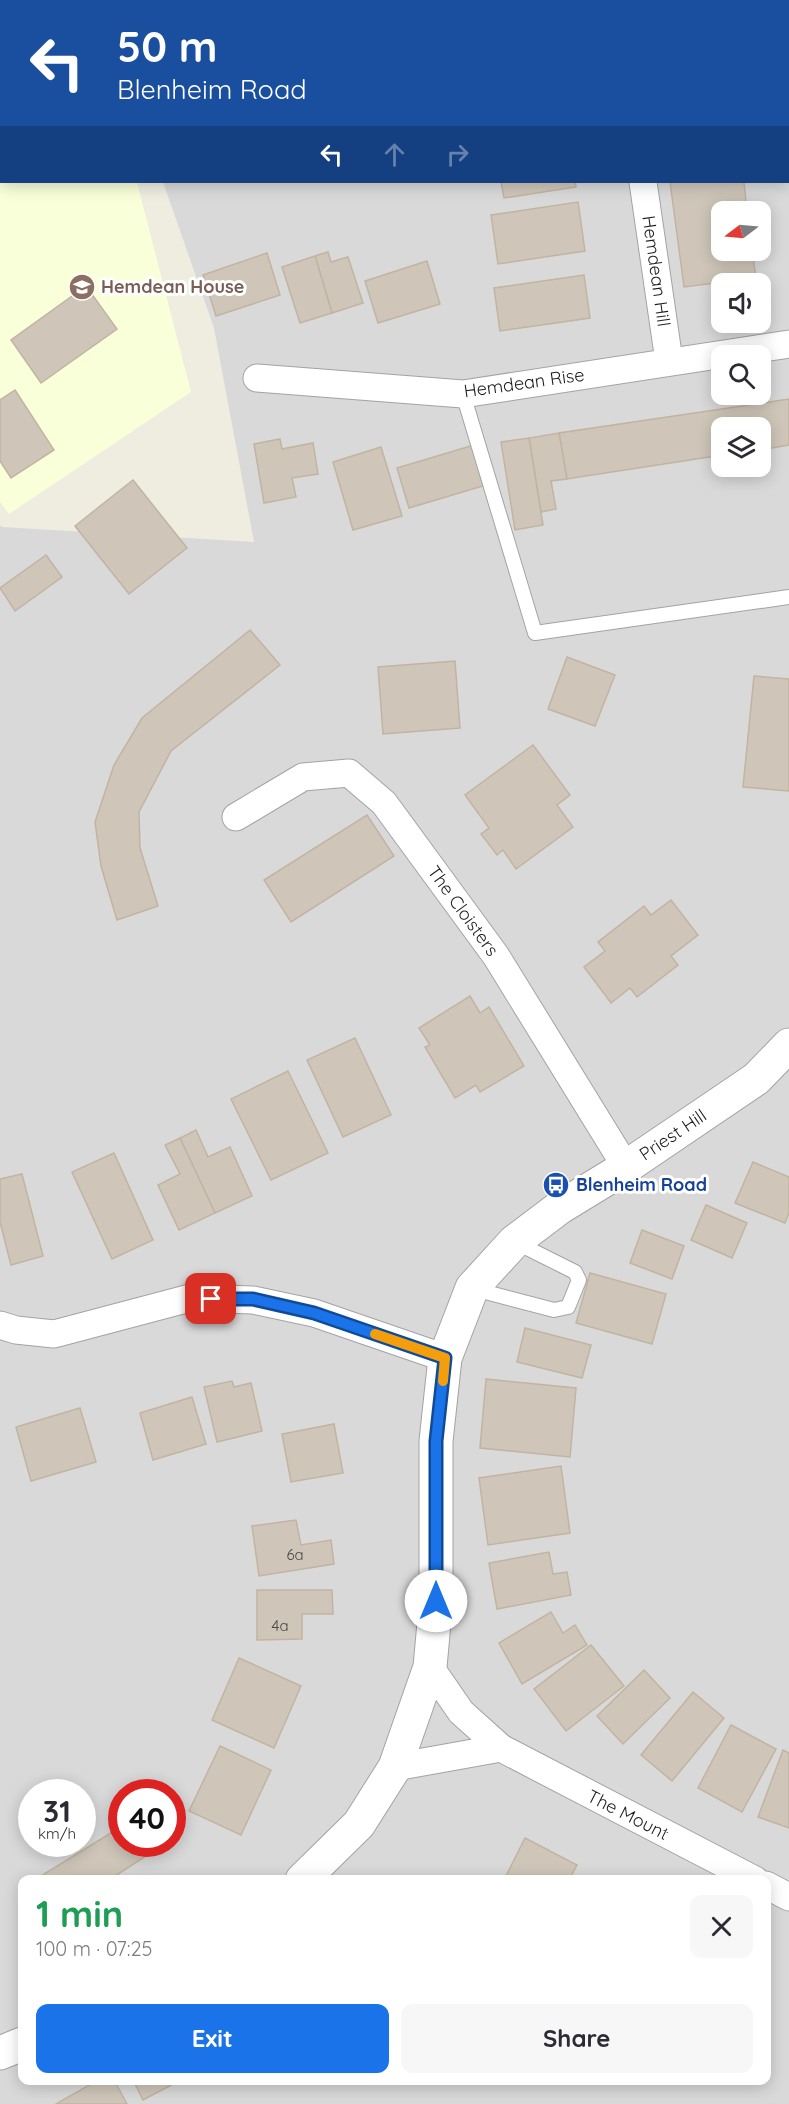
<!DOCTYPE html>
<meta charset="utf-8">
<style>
:root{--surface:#fff;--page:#f7f7f7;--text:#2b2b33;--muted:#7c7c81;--accent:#1a73e8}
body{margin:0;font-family:Quicksand,sans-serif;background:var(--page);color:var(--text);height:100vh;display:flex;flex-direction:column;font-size:22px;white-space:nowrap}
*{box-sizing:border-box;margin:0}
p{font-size:20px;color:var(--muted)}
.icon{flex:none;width:33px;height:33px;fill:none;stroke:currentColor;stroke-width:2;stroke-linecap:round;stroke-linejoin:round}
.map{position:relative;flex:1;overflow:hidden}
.details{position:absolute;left:18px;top:1875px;width:753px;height:210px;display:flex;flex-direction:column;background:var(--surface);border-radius:12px;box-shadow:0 3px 15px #0003}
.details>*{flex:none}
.guide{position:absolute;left:0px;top:0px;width:789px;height:183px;box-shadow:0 3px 15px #0003;background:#1a4fa0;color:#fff;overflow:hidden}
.needle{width:39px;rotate:254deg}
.fabs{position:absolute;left:711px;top:201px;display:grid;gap:12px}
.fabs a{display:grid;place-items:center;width:60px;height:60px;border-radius:12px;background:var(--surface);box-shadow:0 3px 15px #0003;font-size:30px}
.speed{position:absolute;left:18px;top:1779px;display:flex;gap:12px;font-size:30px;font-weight:700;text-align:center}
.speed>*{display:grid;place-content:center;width:78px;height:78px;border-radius:50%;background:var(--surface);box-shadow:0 3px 15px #0003;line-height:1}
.speed small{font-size:15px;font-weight:400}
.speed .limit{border:9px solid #d22;background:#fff;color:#111}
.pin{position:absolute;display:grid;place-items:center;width:51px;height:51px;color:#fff;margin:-26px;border-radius:12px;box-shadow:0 3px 9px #0006}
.me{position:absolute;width:66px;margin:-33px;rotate:0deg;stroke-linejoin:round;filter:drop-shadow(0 0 4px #0008)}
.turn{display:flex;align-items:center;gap:21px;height:126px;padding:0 18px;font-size:27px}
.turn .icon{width:78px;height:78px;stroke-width:2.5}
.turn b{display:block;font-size:42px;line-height:51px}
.lanes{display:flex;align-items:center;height:57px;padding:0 18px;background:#0003;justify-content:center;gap:30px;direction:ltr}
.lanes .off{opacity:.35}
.round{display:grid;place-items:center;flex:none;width:63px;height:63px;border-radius:12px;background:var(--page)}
.headline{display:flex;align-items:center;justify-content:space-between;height:102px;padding:0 18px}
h1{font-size:36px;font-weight:800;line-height:45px;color:#1e9e55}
.primary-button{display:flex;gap:12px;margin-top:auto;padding:12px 18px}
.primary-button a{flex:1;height:69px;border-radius:12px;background:var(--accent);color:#fff;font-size:24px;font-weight:800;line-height:69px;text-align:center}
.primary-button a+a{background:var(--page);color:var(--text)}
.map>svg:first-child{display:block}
.residential{fill:#dad9d9;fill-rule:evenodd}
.education{fill:#f9ffd9}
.building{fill:#cfc6b9;stroke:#c1b4a1;stroke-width:1.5}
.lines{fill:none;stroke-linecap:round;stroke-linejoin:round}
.service-casing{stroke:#a3a3a3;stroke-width:16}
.minor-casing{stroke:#a3a3a3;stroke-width:29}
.tertiary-casing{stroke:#a3a3a3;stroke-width:35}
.service{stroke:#fff;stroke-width:14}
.minor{stroke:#fff;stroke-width:27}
.tertiary{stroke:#fff;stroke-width:33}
.route-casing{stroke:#114b97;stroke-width:15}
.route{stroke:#1a73e8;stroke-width:10}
.slow{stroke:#f59e0b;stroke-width:10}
.labels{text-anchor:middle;stroke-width:6;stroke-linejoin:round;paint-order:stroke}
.number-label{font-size:15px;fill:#494643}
.street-label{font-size:18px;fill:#1c1c1c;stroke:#fff}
.education-label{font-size:18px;font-weight:bold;fill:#785e54;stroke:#fff;text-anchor:start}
.transit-label{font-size:18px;font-weight:bold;fill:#164399;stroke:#fff;text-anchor:start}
</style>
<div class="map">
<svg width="789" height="2104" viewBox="0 0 789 2104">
<rect width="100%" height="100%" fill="#efece0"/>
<path class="residential" d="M101,0H789V2104H0V525L2,527L254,542L214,328L163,182H788V2ZM722,212H760V250H722ZM722,284H760V322H722ZM722,356H760V394H722ZM722,428H760V466H722ZM32,1792H82V1844H32ZM122,1792H172V1844H122ZM22,1880H766V2080H22Z"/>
<path class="education" d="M0,0H87L2,2V182H137L191,392L9,514L0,502Z"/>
<g class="building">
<rect x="470" y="0" width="81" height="2"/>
<rect x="648" y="0" width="73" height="2"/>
<path d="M0,5H2V149L0,144Z"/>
<path d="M501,182H575L576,187L504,198Z"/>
<path d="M670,182H744L747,212H722V250H752L756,278L684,287Z"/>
<path d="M578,202L585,251L498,264L491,215Z"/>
<path d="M328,252L331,262L348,257L363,303L332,313L315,256Z"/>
<path d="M267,253L280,295L216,316L203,275Z"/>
<path d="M315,256L332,313L300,323L282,267Z"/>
<path d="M427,261L440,304L378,323L365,281Z"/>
<path d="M584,275L590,318L500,331L494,288Z"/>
<path d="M86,286L117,329L41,383L11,340Z"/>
<path d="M15,390L54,450L11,478L0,461V400Z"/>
<path d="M789,399V445L760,450V428H722V455L567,479L559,433Z"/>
<path d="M559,433L567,479L551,481L556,509L541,512L529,438Z"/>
<path d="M529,438L543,525L515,530L501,442Z"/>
<path d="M280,439L282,449L313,443L318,474L292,478L296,497L264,503L254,444Z"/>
<path d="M474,445L486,485L409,508L397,468Z"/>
<path d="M381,447L402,516L353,530L333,462Z"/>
<path d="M133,480L187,548L129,594L75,526Z"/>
<path d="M46,555L62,577L15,611L0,588Z"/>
<path d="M250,630L280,665L171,751L139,812L140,848L158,906L117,920L101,866L95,822L114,765L142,718Z"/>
<path d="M567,657L615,675L595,726L548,709Z"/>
<path d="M455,661L460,728L383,734L378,667Z"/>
<path d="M754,676L789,679V791L743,787Z"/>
<path d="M533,745L570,795L557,805L573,827L516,869L503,850L497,855L481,834L489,828L465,795Z"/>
<path d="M367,815L394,856L291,922L264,880Z"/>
<path d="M671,900L698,935L671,956L678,965L637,997L630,988L611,1003L584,967L605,951L598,942L644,906L651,915Z"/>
<path d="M470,996L480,1013L489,1007L524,1066L480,1092L476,1085L455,1098L425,1047L430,1045L419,1028Z"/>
<path d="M355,1038L391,1115L343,1137L307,1060Z"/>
<path d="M288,1071L328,1153L271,1180L231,1099Z"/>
<path d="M196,1130L208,1157L230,1147L252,1196L215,1213L180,1138Z"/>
<path d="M180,1138L215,1213L179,1230L158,1185L180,1174L165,1145Z"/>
<path d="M114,1153L153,1240L112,1259L72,1172Z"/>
<path d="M753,1162L789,1177V1213L785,1223L735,1203Z"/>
<path d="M22,1174L43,1256L11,1265L0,1222V1179Z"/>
<path d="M706,1205L747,1223L732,1258L691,1240Z"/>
<path d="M642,1230L684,1246L672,1279L630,1263Z"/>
<path d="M590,1273L666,1294L652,1344L576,1323Z"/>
<path d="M525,1328L591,1345L582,1378L517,1362Z"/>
<path d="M486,1379L576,1388L570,1457L480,1448Z"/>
<path d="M232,1381L234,1387L251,1383L262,1431L217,1442L204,1387Z"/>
<path d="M192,1397L206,1444L153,1460L140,1413Z"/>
<path d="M80,1408L96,1462L31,1481L16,1427Z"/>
<path d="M334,1424L343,1473L291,1482L282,1434Z"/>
<path d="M561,1466L570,1533L488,1545L479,1478Z"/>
<path d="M296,1520L301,1545L331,1540L334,1564L259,1576L252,1526Z"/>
<path d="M549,1552L553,1574L567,1572L571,1595L497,1609L489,1563Z"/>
<path d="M257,1590H332L333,1614H302V1639L257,1640Z"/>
<path d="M551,1612L563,1633L575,1625L587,1645L522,1684L499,1643Z"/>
<path d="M591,1645L624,1686L566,1731L534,1689Z"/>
<path d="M239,1658L301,1686L274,1748L212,1720Z"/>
<path d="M644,1670L670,1698L623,1744L597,1716Z"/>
<path d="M693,1692L724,1718L672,1781L641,1755Z"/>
<path d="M731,1725L776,1749L742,1812L698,1788Z"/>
<path d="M220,1746L271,1770L241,1835L189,1811Z"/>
<path d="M783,1750L789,1753V1828L758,1817Z"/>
<path d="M122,1826V1844H138L146,1856L109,1880H44L41,1876Z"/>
<path d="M525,1838L577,1865L569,1880H504Z"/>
<path d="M98,2080H114L127,2104H56Z"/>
<path d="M133,2080H181L143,2100Z"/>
</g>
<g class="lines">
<defs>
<g id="service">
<path d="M54,0V2"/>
<path d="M346,2V0"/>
<path d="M463,394L535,633L789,597"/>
<path d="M474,1289L554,1310L568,1307L579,1280L575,1272L515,1242"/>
</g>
<g id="minor">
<path d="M616,0V2"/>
<path d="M643,182L669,361"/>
<path d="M257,378L463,394L789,344"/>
<path d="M236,817L303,777L349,773L384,803L496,956L626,1167"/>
<path d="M0,1325L16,1330L54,1334L190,1298L253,1300L314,1313L445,1358"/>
<path d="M430,1667L461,1712L501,1748L755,1880"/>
<path d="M395,1767L501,1748"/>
<path d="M766,1885L789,1897"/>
</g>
<g id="tertiary">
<path d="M302,1880L359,1824L395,1767L430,1667L436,1601V1441L445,1358L472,1288L514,1242L559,1208L626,1167L756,1079L789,1045"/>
<path d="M0,2053L22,2044"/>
</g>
</defs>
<use href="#service" class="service-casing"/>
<use href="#minor" class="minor-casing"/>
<use href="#tertiary" class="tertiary-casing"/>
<use href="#service" class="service"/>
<use href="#minor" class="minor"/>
<use href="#tertiary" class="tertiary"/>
</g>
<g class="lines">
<defs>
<path id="route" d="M211,1299H253L314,1313L445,1358L436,1441V1601"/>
</defs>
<use href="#route" class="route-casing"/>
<use href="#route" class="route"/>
<path class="slow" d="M375,1334L445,1358L443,1381"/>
</g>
<defs>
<symbol id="school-disc" viewBox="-11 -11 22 22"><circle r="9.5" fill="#8d6e63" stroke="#fff"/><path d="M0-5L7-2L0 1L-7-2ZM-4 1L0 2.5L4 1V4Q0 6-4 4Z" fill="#fff"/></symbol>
<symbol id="bus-disc" viewBox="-11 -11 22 22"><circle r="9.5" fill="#1a4fb4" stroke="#fff"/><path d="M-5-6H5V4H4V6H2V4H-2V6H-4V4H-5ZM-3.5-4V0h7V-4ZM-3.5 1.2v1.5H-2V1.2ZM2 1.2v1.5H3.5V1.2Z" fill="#fff"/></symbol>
</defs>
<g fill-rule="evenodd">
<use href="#school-disc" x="67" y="272" width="30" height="30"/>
<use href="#bus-disc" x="541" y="1170" width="30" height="30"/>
</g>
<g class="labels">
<g class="number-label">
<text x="295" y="1560">6a</text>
<text x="280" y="1631">4a</text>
</g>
<g class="street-label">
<text transform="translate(656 271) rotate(82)" y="6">Hemdean Hill</text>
<text transform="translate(524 383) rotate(-8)" y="6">Hemdean Rise</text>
<text transform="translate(463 911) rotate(54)" y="6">The Cloisters</text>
<text transform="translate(673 1135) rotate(-34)" y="6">Priest Hill</text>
<text transform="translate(628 1815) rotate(27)" y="6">The Mount</text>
</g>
<g class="education-label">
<text x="101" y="293">Hemdean House</text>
</g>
<g class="transit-label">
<text x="576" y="1191">Blenheim Road</text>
</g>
</g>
</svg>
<div class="fabs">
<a><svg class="needle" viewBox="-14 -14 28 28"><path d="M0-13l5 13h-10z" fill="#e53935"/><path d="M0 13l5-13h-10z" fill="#7c7c81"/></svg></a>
<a><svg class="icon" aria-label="sound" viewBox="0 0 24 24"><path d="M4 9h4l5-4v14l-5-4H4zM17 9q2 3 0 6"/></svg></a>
<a><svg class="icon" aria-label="search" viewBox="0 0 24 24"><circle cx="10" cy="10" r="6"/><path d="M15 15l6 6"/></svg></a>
<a><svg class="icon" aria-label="layers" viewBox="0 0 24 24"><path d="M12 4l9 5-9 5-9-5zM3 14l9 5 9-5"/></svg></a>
</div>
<div class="speed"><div>31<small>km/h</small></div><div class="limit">40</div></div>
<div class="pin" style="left:211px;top:1299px;background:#d93025"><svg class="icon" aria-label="arrive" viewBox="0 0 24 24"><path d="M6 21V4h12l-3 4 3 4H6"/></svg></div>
<svg class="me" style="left:436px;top:1601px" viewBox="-20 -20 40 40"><circle r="19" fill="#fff"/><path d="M0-13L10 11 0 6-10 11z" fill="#1a73e8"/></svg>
<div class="guide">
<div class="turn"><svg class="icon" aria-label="left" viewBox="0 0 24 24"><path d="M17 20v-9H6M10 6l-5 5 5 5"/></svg><div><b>50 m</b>Blenheim Road</div></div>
<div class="lanes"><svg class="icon" aria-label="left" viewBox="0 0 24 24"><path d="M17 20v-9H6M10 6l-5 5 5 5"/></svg><svg class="icon off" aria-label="ahead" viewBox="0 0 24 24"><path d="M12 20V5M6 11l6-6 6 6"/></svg><svg class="icon off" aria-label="right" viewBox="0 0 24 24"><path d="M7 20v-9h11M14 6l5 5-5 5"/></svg></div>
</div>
<section class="details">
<div class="headline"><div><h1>1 min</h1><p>100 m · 07:25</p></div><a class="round"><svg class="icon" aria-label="close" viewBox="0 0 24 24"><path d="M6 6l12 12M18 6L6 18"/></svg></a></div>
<div class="primary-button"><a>Exit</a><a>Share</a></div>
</section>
</div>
